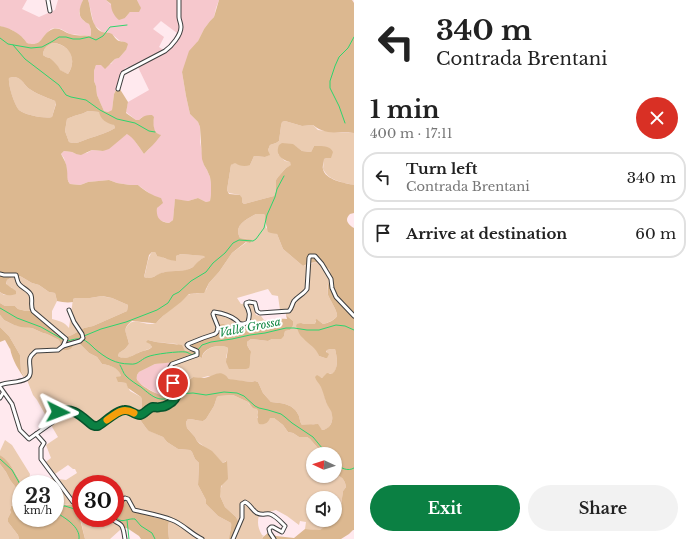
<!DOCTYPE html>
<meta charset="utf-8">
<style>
:root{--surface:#fff;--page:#f2f2f2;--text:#222;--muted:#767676;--line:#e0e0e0;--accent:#0b8043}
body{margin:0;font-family:"Libre Baskerville",serif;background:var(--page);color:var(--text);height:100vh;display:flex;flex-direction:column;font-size:15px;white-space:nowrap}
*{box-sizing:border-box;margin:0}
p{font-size:13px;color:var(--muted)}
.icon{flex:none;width:22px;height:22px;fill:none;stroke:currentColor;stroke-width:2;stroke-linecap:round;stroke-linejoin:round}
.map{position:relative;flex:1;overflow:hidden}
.details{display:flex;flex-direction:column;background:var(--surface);width:340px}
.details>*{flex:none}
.guide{background:#fff;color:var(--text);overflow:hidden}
.needle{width:26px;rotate:274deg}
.buttons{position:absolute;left:306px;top:447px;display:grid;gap:8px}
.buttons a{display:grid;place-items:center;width:36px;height:36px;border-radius:50%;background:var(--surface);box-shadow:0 1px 3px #0004;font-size:20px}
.speed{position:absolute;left:12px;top:475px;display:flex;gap:8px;font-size:20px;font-weight:700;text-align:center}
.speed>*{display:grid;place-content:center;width:52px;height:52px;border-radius:50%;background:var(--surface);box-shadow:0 1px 3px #0004;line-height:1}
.speed small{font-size:10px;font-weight:400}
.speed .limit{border:6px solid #d22;background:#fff;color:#111}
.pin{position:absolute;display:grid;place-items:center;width:34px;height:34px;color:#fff;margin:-17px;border:2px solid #fff;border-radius:50%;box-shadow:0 1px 4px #0007}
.me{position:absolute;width:44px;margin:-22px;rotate:93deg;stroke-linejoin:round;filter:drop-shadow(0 0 3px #0008)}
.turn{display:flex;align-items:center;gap:14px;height:84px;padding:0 16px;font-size:18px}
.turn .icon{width:52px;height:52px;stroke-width:2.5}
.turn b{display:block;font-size:28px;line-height:34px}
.round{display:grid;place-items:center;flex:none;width:42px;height:42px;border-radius:21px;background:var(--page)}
.headline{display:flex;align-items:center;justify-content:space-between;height:68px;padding:0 16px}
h1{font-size:24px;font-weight:800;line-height:30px}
.button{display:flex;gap:8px;margin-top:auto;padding:8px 16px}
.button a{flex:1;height:46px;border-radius:24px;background:var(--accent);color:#fff;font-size:16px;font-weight:800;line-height:46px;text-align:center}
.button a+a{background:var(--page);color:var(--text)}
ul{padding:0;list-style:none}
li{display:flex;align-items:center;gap:12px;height:50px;margin:0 8px 6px;padding:0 8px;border:2px solid var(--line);border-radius:16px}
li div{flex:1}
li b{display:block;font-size:15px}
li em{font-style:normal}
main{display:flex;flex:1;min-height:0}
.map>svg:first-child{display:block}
.farmland{fill:#f6c8cd;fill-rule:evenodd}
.green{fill:#ebccb1}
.forest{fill:#dcb890;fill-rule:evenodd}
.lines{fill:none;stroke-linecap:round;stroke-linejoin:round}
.stream{stroke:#2ed46d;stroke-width:1}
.minor-casing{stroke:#3e3e3e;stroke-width:5}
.minor{stroke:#fff;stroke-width:3}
.route-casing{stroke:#07532c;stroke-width:10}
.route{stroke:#0b8043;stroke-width:7}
.slow{stroke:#f59e0b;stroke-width:7}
.labels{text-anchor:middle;stroke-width:4;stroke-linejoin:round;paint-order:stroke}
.water-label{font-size:11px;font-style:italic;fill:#0f8540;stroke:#fff}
</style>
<main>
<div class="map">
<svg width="354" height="539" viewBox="0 0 354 539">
<rect width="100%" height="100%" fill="#ffe9ee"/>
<g class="farmland">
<path d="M0,0H27L22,9L39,17L55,10L58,0H83L79,13L81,18L84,21L89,24L91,30V35L90,36L70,34L61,29L55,28L51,29L46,34L40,41L36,44H30L27,43L23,38L12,30L8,29L0,26Z"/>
<path d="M88,0H106L125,18L130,12H134L140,6L137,0H219L216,8L214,17L210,21L204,29L198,41L195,46L182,72L186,96L190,114L198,122L200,127V141L204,165L207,170L210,177L211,184V194L210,201L206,202L198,198L188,201L175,200L173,220L169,223L161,221L158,219L156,214L157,208L159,205L161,198L155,197L142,188L138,185H130L117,183L109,180L88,182L83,184L80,185L70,184L67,179V169L64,158L61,154L64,151L72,152L76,154L87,153L92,150L103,151L127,134H130L144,154L149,149L155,141L158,139L160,135L158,134L154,129L153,123L154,117H142L139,120H136L126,112L128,102L149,90L137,65L125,68L114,94L112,110L108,112L104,111L97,95L96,86L94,81V71L96,65H101L111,64L115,59L119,58L126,50L125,42L120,41L113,35L108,33L102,32L99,29L94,25L89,3ZM161,21L177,33L176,40L167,52L159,47L164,37L153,29Z"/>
<path d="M171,362L167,368L170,377L173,384L176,385L182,381L178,387L164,396L159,395L145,387L138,382L137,379V375L139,372L155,364Z"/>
</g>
<g class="green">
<path d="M53,43C70,45 78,59 68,74L59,70L58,67L50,58L46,57L43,55C43,49 47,45 53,43Z"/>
<path d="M13,77C21,77 23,83 28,88C36,94 46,97 55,101L56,103L52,117C45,119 25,115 19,110C14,104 8,85 9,78Z"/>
<path d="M88,111L99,112L114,125L115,128C107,133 99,135 90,138C83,140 77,145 69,142L65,131L67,119C74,115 81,115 88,111Z"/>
<path d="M285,121L302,126L313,125L318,130L342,133H354V185C342,182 329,181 323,169L324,159L327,158L314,146L311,152L302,151L295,146L278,154L285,161L290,162L292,165L286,168L278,177L276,180V191L274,196L244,204L242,202L240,195L229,193L227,190L231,165L235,162L237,164L250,165L254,156L265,157L269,155L268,150L270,145L276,143L279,141L281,126L282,122Z"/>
<path d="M256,214H264L265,216V221L266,228L277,234L283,249L303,266C315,261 320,262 330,270C332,277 325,286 328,295C330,300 338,312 337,316C335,320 327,323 323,324L318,320L315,321V324H305L301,323L314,347L318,352L319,356L325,358L327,350L331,349H335C337,357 339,368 332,375L330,373L322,378L320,377C320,383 322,387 324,393C325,396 325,399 326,402C327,405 330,407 331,410C334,419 332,429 322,430L314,424L311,425H302C300,422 300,420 299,416C294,404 283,403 271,402L263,393L258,382L255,381L251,382L232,380L229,379L227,377L208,376L201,378L193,377C188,381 187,379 182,381C178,383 177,384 173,384L170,377L167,374V368L171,362L197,356L202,358C203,348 220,343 228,348L226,358L250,361V350L247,345V342L251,339L268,341L272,339H278L284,336L285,331L290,330L293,321L286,315V311L280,310L278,296L272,295L268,289L237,298L241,304L249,303L253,305L256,315L261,316L264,320L270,322L268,324L266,327L263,328L238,326L234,328L218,326L215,331L192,347L190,351L185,352L177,344L156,342L148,340L152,347C149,350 147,349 143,351C135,353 127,362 118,356L119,353L125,349L129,344C128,337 122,330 129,324C136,317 147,327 155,323C158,322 160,319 162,317C170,309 180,302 188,295C191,293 196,294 200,293C200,293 205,290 206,290L209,283L219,272L232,253L247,242L250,243L247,239L240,238C233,225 247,219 256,214Z"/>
<path d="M152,252H155L157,256H161L164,258L176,261V256L181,254L205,256V257L200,260L193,267L185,271L164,272L151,278H147L144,277C147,269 147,258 152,252Z"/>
<path d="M14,276H20L32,283L39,285L49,292L55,293L57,301L52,311V319C60,321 64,322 69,328L73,299L76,298H90L102,296L106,297L112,298L128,305L127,311L93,326L84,328L72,335L66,337L26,311L18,309L15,306H5L0,303V292L4,295H10L12,288L6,285L7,280Z"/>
<path d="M0,315L4,320L14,325L32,328L43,333L47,334L59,340L61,346L80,344L89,353L97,357L102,364C110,365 120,368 121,376L118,377V382L126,383L130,391L141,397L142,400L141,421L146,428L150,431L163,437L167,442L178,449L190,450L192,452L195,459L199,463L198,485L206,500V504L218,516L231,523C232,529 229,533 229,539H169L168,529L169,522L166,519C154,517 133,512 126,503L119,504L118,507L115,509V484H81V507L66,504H55V484H42L41,482L51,478L66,480L77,473L75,469H73L68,465L55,474L47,469L43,464L51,458L46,445L58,437L51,425L37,400L33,395L27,380L21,371L20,355L9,336L0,327Z"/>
<path d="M233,395L248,402L249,404L257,409L258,415L257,418H274L283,425L288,432L293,433L299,437H307L310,439L323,454H313V476H335V475C342,476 345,480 346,487L343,491L341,505H336L335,507V498H313V520H327C325,535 316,529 305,529L306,522L300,521L299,525L287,516L276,510L259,515C257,523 258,528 262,535L264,536L262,537L263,539H236L238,521L236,517L225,507L220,496V491L227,469L226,461L223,463L215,455L197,441L195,437L187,428L186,422L188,419C193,419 198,421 203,421L206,419L214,406L217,397L219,396Z"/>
<path d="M5,440L12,445L30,474L28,484H22C16,474 10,462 0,455V451Z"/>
<path d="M0,464L6,472L10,480L21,494V499H18L15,505L11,506L10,509L11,512L8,518V522L18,535L19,539H0Z"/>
<path d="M80,517H81V518C99,518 110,514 123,529L120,530L110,539H85Z"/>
</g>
<g class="forest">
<path d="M83,0H88L89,3C91,12 92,28 102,32C106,33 109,32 112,34C114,36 116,40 119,41C123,42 125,41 128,44L126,50L119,58L115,59L105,69L101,65H96L94,71V81L96,86L97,95L104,111L108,112L112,110L114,94L118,86L128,102L126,113L136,120H139C143,116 146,115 152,115L154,117C153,124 153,133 161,135C158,140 148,150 144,154C139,147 134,138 127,134L109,149L103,151L92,150L81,155L76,154L72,152L64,151L61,154C64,159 67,165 67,170C68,176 66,179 70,184L80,185L83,184L88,182L109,180L117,183L130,185H138C145,191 153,196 161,198L163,203L157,208C156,217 159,222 169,223L173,220L175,199L188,201L198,198L206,202L210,201L211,194V184L210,177L207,170L204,165L202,159L200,127L198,122L190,114L186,96L182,72L189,51L198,41L204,29L210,21L214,17L219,0H352L354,3V133C338,131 326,136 313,125L302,126L285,121L282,122L281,126L279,141L276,143L270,145L268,150L270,155L265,157L254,156L250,165C245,167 239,166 235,163L231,165L227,190L229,194L240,195L242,198V202L244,204L274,196L276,191V180L278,177L286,168L291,165L290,162C281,159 275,155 279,145L282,143L293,144L302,151L311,152L314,146C321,146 330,145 333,152L331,158H327L324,159C324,162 322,167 323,169C325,180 345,183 354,185V213L350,214C344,220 348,224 354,228V530H353L349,534L341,539H263L262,538L269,532L276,536L294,538L305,529L320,530L326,526L327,520H335V507L336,505H341L343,491L346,487C345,480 342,476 335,475V454H323L310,439L307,437H299L293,433L288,432L283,425L274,418H270C268,423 265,425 259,424C256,419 259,414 257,409L253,408L248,402L233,395L219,396L217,397L214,406L206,419L203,421C198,421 193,419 188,419L186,422L187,428L195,437L197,441L200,444L212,451L223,463L227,461L228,479L221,486L220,496L225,507L236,517L238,521L236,539H229C229,533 232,529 231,523L218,516L206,504V500L198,485L199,463L195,459L192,452L190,450L178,449L167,442L163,437L149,431L146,428L141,421L142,400L141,397L128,388L126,383L118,382L116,377L121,376C119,368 110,365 102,364L97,357L89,353L80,344H74C71,350 69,350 63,350L61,346L59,340L47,334L43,333L32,328L21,327L14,325L4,320L0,315V303L5,306H15L18,309L26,311H31L37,314L44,321L57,329L61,335L66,337L72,335L84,328L93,326L127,311L128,305L112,298L102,296L90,298H76L73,299V302C67,303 62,302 57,301L55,293L49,292L39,285L32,283L20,276H14L7,280L6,284L16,291V294C10,296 5,296 0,292V26C11,28 21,34 27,43C43,48 41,33 53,29C59,27 64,32 70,34C76,36 83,35 90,36L91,35V30L89,24C87,23 85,22 83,20C77,15 80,6 83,0ZM53,43C69,44 78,59 68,74L60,70C58,65 54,62 50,58L46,57L43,55C43,49 47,45 53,43ZM13,77C21,77 23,83 28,88C36,94 46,97 55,101L56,104L52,117C45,119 25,115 19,110C14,104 8,85 9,78ZM88,111L99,112C101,120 106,123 114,125L115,128C107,133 99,135 90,138C83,140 77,145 69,142L65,131L67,119C74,115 81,115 88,111ZM256,214H264L265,216V220L268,232L271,233L277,234L283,249L303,266C314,260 320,262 330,270C331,278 326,286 328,295C330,300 338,312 337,316C335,320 328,323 323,324L318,320L316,319L315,324H305L301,323L297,324L296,326C298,330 299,335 303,338C309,345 316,347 319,356L325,358H327L329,354L326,352L327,350L331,349H335C337,357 339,368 332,374L327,373L322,378L317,375L315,377C316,381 319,383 321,387C323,392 324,395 325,399C326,404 329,407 331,411C334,419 332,429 322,430L318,424L302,425C300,422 300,420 299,416C294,404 283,403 271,402L263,393L258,382L255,381L251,382L229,379C220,368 215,376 204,378C201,378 197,377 193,377L189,380L182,381L178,387L164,396C158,395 142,387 138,381C136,379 137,377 137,375L139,372L155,364L176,362L197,356L202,358C202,348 220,343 228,348L226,362L229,369H246L249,368C251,363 249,357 251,352L247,345V342L251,339L268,341L272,339H281L284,336L285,331L290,330L293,325V321L286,315L287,319C278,318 270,319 266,327L263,328C256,328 247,325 240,326C235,327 232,328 227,327L224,324C215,324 218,329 212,333C207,338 199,340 192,344V347L190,351H185L182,345L156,342L148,340L146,342L150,344L152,347C148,351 144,350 140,352C133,355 126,361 118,356L119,353L125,349L129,344C127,333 121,329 132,321L152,323H156L163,316L181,302L189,294L200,293H204L209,283L219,272L232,253L246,242L250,243L252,240L240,238C233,225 247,219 256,214ZM152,252H155L157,256C164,257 170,261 176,261V256L181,254L204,256L205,257C203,258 201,259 200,260C197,262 195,265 193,267C184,273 174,270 165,272C157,273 152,281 144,277L149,255Z"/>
<path d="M106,0H137L141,8L139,12H130L125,18L119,20C114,16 111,10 111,4Z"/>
<path d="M0,327L9,336L20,355L21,371L26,380C19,371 12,360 10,348V349L5,340L0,342Z"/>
<path d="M0,455C11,462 15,474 22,484H21V494L10,480L6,472L0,464Z"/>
<path d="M121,498H123L129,506L133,509L156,518L166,519L169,521L168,529L169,539H141L139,536L127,528L123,529L112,519L106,518H115V509L118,507Z"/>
<path d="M18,499H21V518H55V504L74,505L81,507V517H80V519L85,539H19L18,535L8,522V518L11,512L10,510L11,506L15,505Z"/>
</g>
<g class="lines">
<g class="stream">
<path d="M0,38L8,44L31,48L42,47L53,41L59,37H66L73,39H80L89,37L96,40L103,36L110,27L127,25"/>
<path d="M13,45L25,59L59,85L66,95L71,97L86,100L100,110L117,119L135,123L149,131L155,132"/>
<path d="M345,123L339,106L330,88V81L335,66L339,57L348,48L354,37"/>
<path d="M0,308L17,318L41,327L64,340"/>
<path d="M84,336L101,329L126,322L157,310L168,303L173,295L179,292L191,281L206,272L213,263L225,253L233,243L239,240L253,241L256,239L264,228L267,215L275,197L277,189L284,176"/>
<path d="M67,341C72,340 77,338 82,339C87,341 91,345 95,349C106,358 115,364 130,364C138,365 140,360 147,357C153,354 180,351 186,352C189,353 190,354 192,355L195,353"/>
<path d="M198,350L202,345L211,342L232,339L250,335L265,333L286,328H294L307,330H319L336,325L345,326L354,330"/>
<path d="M120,365C122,368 123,373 126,376C130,380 136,384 141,387C153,397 160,404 175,395"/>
<path d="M178,394L193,393L206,395L224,392L237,393L244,396L255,406L259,408L268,410L281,414L285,417L292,423L313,437L327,454"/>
<path d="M0,459L12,470L21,486"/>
<path d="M335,463C340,468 348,472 354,468"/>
<path d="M55,507L65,506L81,511"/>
<path d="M55,512C64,517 81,527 79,539"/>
<path d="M115,516C122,525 126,518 135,519L141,526L152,533L155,539"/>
<path d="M127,520L129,539"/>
</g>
<defs>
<g id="minor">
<path d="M48,0L50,11"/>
<path d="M118,89L122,75L123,73L165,51C172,46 181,35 181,27C181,23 179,20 179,17C179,11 179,6 179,0"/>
<path d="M0,274L4,275H16C17,278 17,281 19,284C22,288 29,290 31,295C33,301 30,305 33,311L66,339L63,346"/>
<path d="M0,385C8,382 18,383 26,379C34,375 28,365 30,358C31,355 34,353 36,351L58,350L63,346L80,341L83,338L82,334L74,322L69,310"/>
<path d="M0,387L12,404L20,430L29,439L53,422L58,412L63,410L68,409L76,413L95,426H98C105,422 117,411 124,410C130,409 134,415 139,415C143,415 146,411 149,409C152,407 155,408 159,407C164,407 168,405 173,402C174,400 176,399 176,397C178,390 169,377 170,367L172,364L194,356L197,355V351C194,349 189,349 187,345L188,344L203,338L215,334L217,332L218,327L214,317L213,314L214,312C221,313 231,316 236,320C240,323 237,323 242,324C245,324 245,324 248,322C250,315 250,312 246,305V303L249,302L255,303L257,311L260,313L289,311C292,308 292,304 294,301C298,296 304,294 307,289L309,258L310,256H315L322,264L331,279L332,288L336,297L354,316"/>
<path d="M0,398L3,393"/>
<path d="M36,434L44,443L41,448V459L73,502L81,507"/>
<path d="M115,506L120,504L123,499L125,498L128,499L134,510C146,513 160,515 172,520C183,524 191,534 202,539"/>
<path d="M112,518C115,523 117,521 121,525C124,528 124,535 125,539"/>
<path d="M233,539L242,518V504L245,502C250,504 252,510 257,513C263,516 265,513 270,514C276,516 281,522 285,526L282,532L273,527H271L269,529L270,533L274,539"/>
</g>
</defs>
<use href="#minor" class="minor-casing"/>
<use href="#minor" class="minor"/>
</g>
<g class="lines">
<defs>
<path id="route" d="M58,412C73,406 81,416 92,425L95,426H98C105,422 117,410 125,410C130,409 134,415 140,415C145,414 148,408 153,407C157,407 157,408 160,407C163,407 166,406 169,404C179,398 177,393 173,383"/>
</defs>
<use href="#route" class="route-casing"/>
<use href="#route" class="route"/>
<path class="slow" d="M107,420C117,413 122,407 134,413"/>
</g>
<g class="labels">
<g class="water-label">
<text transform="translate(250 327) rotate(-11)" y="4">Valle Grossa</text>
</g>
</g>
</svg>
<div class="buttons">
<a><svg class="needle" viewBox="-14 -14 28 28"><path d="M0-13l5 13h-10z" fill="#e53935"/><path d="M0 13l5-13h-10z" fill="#767676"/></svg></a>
<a><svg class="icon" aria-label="sound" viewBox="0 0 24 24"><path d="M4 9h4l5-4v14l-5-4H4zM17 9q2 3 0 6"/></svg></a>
</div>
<div class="speed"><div>23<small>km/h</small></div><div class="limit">30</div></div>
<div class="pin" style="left:173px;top:383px;background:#d93025"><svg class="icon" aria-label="arrive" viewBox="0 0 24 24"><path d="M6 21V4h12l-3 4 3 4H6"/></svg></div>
<svg class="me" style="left:58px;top:412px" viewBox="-20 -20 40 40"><path d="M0-17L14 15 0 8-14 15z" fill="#0b8043" stroke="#fff" stroke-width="4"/></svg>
</div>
<section class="details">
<div class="guide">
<div class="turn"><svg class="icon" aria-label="left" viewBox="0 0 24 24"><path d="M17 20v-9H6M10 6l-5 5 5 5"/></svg><div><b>340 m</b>Contrada Brentani</div></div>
</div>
<div class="headline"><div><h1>1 min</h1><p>400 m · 17:11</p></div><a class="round" style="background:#d93025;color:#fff"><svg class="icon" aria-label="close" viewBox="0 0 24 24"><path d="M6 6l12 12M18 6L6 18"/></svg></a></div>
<ul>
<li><svg class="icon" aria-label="left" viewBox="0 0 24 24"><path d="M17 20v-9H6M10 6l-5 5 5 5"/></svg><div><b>Turn left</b><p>Contrada Brentani</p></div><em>340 m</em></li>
<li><svg class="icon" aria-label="arrive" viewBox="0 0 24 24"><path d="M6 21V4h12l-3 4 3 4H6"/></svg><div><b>Arrive at destination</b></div><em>60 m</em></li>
</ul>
<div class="button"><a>Exit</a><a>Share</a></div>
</section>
</main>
